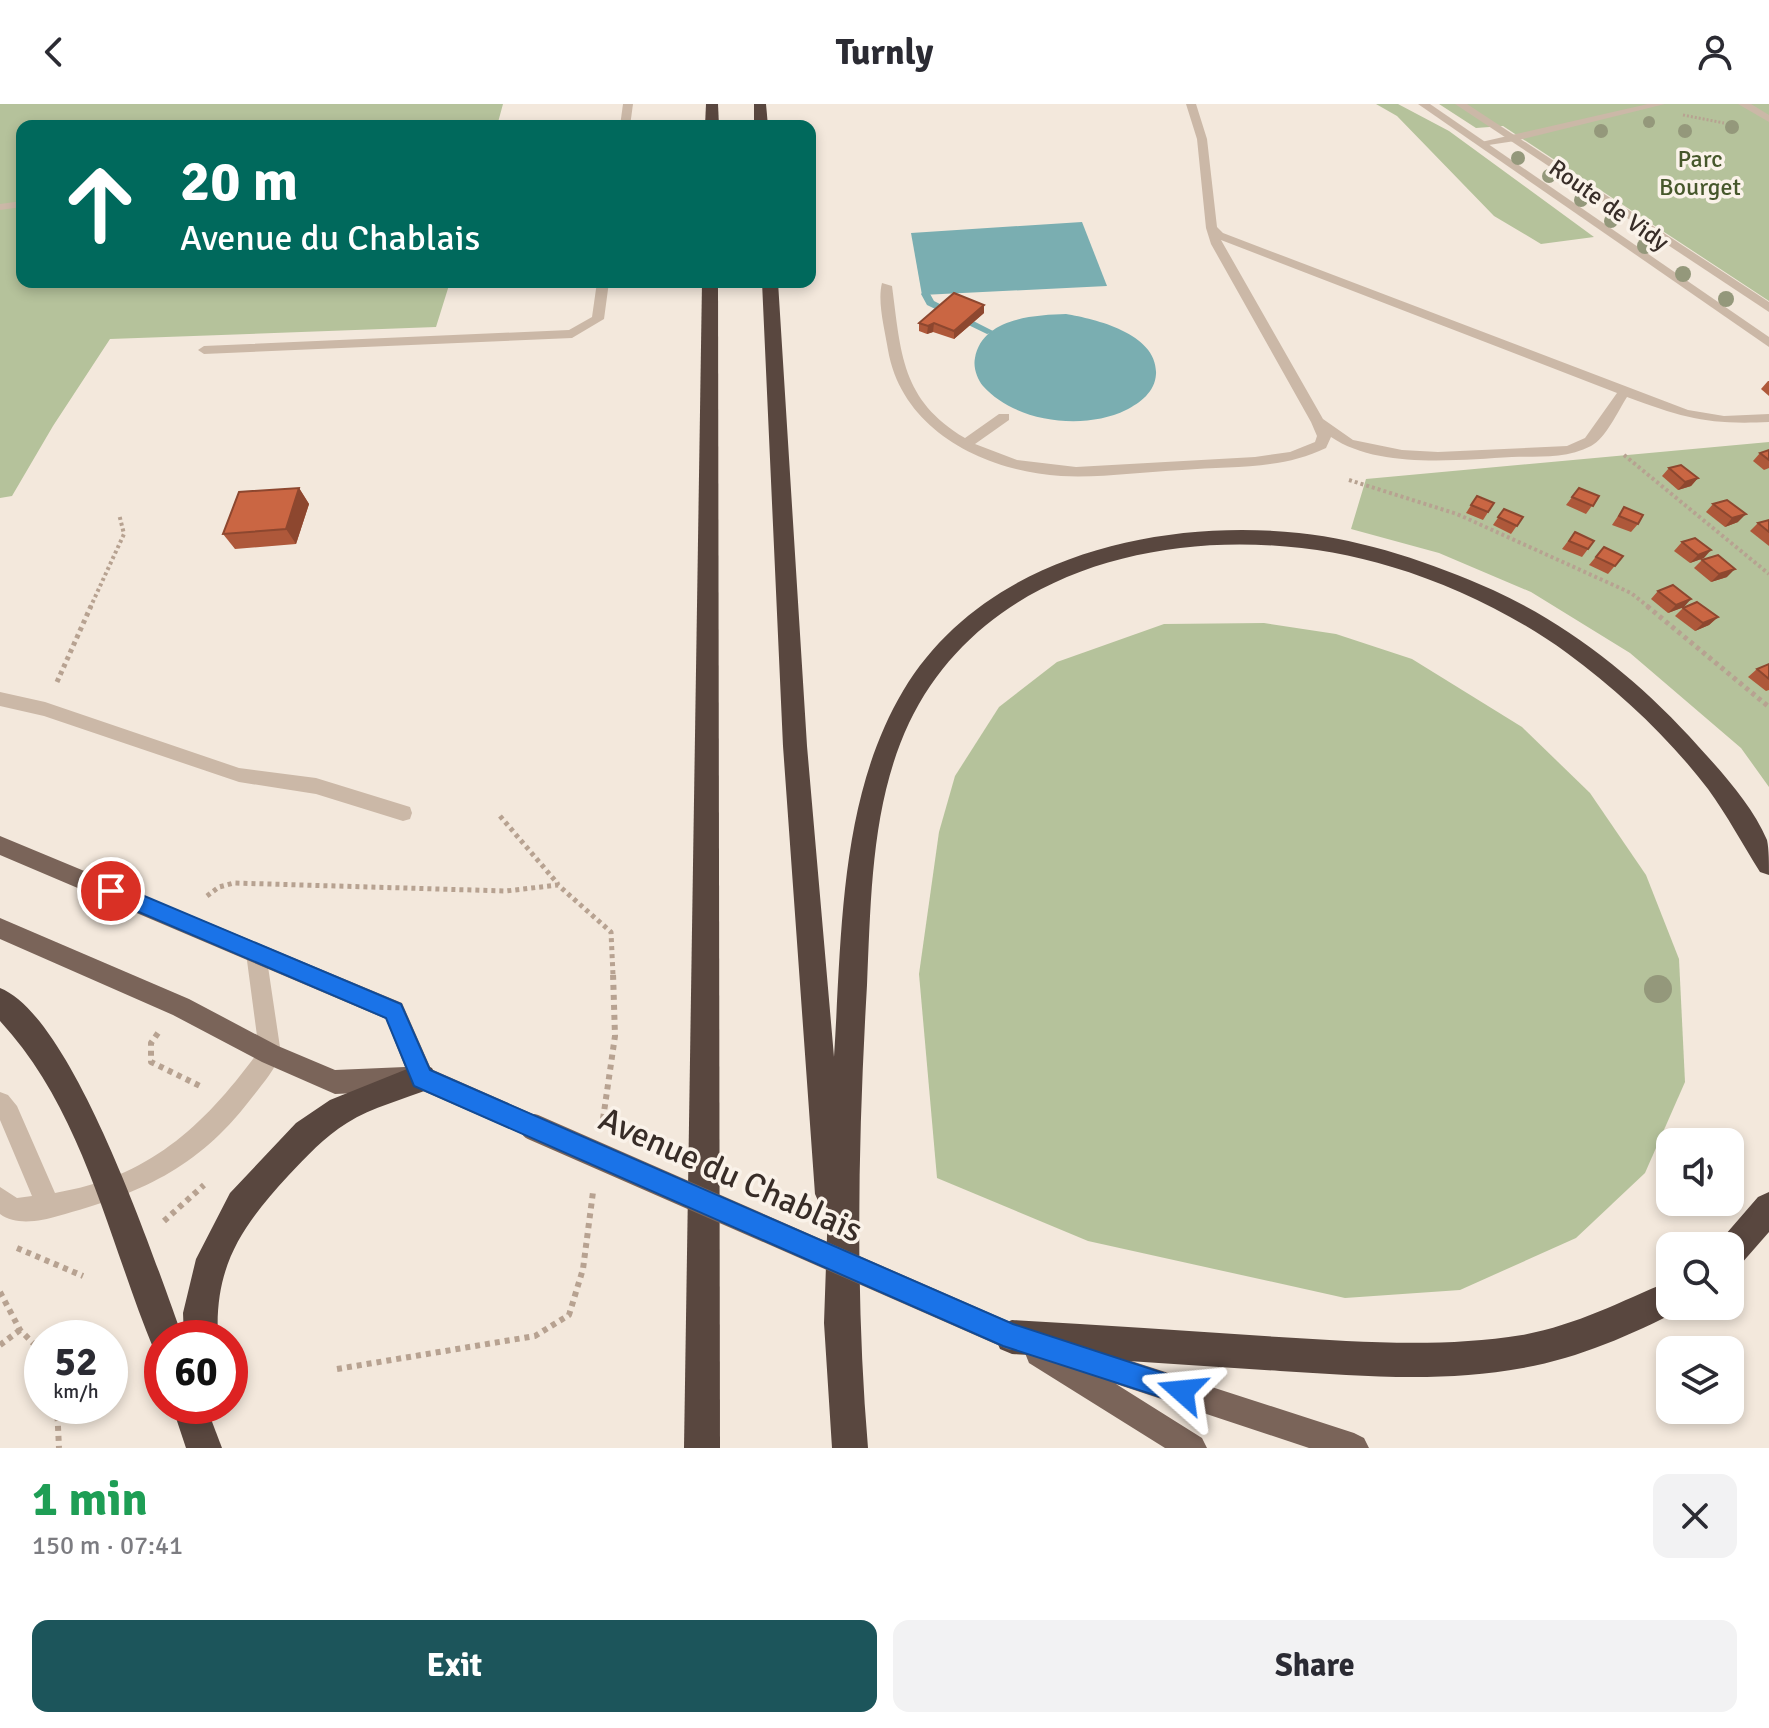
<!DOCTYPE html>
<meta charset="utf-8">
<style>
:root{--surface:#fff;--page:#f2f2f3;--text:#2b2b33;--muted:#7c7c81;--accent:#1c555b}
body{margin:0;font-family:Signika,sans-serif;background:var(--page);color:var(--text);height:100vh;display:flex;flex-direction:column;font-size:30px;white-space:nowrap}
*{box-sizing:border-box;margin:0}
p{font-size:26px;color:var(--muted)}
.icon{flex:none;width:44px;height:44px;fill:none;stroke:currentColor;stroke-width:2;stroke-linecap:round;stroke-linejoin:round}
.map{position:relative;height:1344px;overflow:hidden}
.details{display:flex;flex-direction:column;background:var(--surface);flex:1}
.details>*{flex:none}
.top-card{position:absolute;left:16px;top:16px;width:800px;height:168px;border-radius:16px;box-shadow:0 4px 12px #0003;background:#00695c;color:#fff;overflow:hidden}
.buttons{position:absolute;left:1656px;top:1024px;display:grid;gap:16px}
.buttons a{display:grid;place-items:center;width:88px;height:88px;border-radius:16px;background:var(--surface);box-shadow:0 4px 12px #0003;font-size:40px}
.speed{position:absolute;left:24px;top:1216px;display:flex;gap:16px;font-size:40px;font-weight:700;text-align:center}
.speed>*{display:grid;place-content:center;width:104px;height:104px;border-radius:50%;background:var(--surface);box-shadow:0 4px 12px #0003;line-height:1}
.speed small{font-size:20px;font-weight:400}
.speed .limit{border:12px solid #d22;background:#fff;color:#111}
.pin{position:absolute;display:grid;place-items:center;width:68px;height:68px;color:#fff;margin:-34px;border:4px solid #fff;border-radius:50%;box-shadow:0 2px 8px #0007}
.me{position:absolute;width:88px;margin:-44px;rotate:288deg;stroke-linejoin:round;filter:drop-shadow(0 0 6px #0008)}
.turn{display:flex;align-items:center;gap:28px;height:168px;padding:0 32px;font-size:36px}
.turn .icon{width:104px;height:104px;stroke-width:2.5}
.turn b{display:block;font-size:56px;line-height:68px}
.round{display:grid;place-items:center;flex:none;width:84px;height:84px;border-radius:16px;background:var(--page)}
.head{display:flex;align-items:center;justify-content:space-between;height:136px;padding:0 32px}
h1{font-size:48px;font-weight:800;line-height:60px;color:#1e9e55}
.primary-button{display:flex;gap:16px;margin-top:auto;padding:16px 32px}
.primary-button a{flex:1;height:92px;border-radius:16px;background:var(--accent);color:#fff;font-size:32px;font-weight:800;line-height:92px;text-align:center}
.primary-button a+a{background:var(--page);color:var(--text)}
header{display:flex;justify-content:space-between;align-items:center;height:104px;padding:0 32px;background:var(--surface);font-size:36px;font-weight:800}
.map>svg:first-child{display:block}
.green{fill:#b5c29b}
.water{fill:#7aaeb1}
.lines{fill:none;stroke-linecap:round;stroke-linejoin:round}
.stream{fill:#7aaeb1;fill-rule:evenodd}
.path-far3{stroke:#b7a291;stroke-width:3;stroke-dasharray:2 2;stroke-linecap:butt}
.path-far2{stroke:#b7a291;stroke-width:4;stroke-dasharray:3 3;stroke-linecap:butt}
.path-far1{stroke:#b7a291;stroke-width:5;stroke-dasharray:4 4;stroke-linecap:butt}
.path{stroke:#b7a291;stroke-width:6;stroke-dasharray:5 5;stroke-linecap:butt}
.service{fill:#cbb8a7;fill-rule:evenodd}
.pedestrian{fill:#cbb8a7;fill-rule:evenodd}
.minor{fill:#cbb8a7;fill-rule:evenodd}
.primary{fill:#7a6459;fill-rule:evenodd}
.motorway{fill:#59473f;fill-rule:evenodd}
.primary-bridge{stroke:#7a6459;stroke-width:26}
.tree{fill:#94987b}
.wall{fill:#ae583a}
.shaded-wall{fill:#8d472f}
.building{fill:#ca6643;stroke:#8d472f;stroke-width:2}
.route{fill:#1a73e8;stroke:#114b97;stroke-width:2}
.labels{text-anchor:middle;stroke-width:7;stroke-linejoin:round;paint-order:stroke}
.far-park-label{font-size:24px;fill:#46572b;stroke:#faf2e9}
.far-street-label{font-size:24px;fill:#382d28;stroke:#faf2e9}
.near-street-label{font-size:34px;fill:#382d28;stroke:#faf2e9}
</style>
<header><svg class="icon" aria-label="back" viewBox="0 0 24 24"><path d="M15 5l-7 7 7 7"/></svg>Turnly<svg class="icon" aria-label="person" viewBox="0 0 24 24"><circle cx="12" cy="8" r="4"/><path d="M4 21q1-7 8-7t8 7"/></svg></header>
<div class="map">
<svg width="1769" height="1344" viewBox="0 0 1769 1344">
<rect width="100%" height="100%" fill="#f3e8dc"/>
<g class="green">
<path d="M0,0H503L497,22H22V178H450L436,223L110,235L53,322L12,392L0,394Z"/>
<path d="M1376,0H1398L1449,27L1594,133L1541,140L1494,112L1397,12Z"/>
<path d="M1439,0H1769V197L1503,22L1476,24Z"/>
<path d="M1769,338V683L1741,644L1630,549L1531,488L1439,449L1351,425L1366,375Z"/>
<path d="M1264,519L1336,530L1412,555L1522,623L1590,689L1646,771L1679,855L1685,978L1645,1069L1576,1134L1460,1186L1345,1194L1088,1137L937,1074L919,870L939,728L955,672L999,603L1057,558L1164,520Z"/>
</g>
<g class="water">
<path d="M1082,118L1107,182L922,191L911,129Z"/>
<path d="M1066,210C1096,215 1158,230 1156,270C1155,288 1140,299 1126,306C1083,327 1015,318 983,282C977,275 973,263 975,254C982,214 1034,211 1066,210Z"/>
</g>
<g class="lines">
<path class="stream" d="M923,188H929L934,197L995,228L987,230L927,201L921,190Z"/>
<path class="path-far3" d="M1683,11L1724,19"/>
<g class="path-far2">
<path d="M1624,351L1769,470"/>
<path d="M1349,376L1457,410L1631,489L1650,504"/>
<path d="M90,504L124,430L119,410"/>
</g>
<g class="path-far1">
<path d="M1647,502L1769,603"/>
<path d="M57,578L91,502"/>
<path d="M500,712L558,780"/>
<path d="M207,792L219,783L234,779L506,787L558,781L611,828L613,871"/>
</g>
<g class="path">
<path d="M158,929L151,939V958L200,982"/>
<path d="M603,1015L615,932L613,869"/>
<path d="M164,1117L204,1081"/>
<path d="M17,1144L83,1172"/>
<path d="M0,1188L20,1226L42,1248"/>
<path d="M0,1241L20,1226"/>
<path d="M337,1265L535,1232L569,1211L583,1165L593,1088"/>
<path d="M57,1302L59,1344"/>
</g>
<g class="service">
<path d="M623,0H633L630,22H620Z"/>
<path d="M1186,0H1196L1207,35L1217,123L1223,129L1688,306L1724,312L1769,310V318C1708,321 1684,314 1627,293C1618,307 1606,334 1591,342C1567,355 1538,352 1512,353C1457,356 1378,365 1331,333L1326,344C1281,366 1231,362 1182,366C1142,368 1101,374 1061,372C985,367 902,327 888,246C885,226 877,198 882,179L892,182C901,249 901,296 965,334L999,310H1009V316L975,340L1017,356L1076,363L1255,353L1290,348L1315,338L1317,332L1311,318L1211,140L1206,124L1197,35ZM1221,136L1617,289L1585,334L1567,342L1438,348L1402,346L1353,336L1323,315Z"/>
<path d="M1648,0H1665L1515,37L1482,42L1477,39Z"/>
<path d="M22,97V103L0,106V100Z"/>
<path d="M597,178H609L604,215L572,234L204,250L198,246L204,242L569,226L592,213Z"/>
<path d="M0,588L45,598L239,664L316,674L410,703L412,709L410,715L403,717L316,690L239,678L44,612L0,602Z"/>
<path d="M256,840L263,842L266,849L281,950C274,967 261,982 250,996C197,1065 139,1090 58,1112C41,1117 16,1122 0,1110V1083L17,1094L32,1092L0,1016V988L8,991L17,1002L55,1089C150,1073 204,1022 259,947L246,849L249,842Z"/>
</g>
<g class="pedestrian">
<path d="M1455,0H1467L1769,198V208Z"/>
<path d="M1738,0H1751L1769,11V18Z"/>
</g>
<path class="minor" d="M1418,0H1430L1769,233V243Z"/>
<g class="primary">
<path d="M0,732L402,899L431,965L542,1014L545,1023L542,1032L533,1035L421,986L335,990L262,958L173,911L0,835V814L189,895L278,942L335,966L405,963L386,915L0,751Z"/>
<path d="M1054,1232L1354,1329L1364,1334L1369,1344H1309L1116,1280L1202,1334L1207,1344H1165L1029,1259L1025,1249L1029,1239Z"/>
</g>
<g class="motorway">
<path d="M706,0H718L719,22H705Z"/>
<path d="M754,0H766L768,22H754Z"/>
<path d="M702,178H718L720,1344H684Z"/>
<path d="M762,178H778L807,642L834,953C842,831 839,695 903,587C982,454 1156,414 1299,429C1365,436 1432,459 1493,486C1566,519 1635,573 1689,632C1716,662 1751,698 1767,736C1769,745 1769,760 1769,771L1760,768C1743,741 1727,711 1708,685C1669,634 1619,587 1567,549C1516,512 1453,481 1392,463C1223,411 993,443 909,619C871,700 871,794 867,881C858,1036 855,1190 868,1344H832L824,1219L828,1104L820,1101L815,1090L783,642Z"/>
<path d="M0,884C74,913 155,1158 183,1234H162V1249L154,1246C108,1135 84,1008 0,917Z"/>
<path d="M422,959L432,964L437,974L432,984C405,995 372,1003 347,1019C324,1033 307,1052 288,1072C242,1122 214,1162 218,1234H184L183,1209L196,1155L230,1089L296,1019L330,996Z"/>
<path d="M1769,1088V1128L1741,1160L1730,1165V1142H1717L1719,1138L1758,1093Z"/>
<path d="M1670,1177V1202H1683L1682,1205C1631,1231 1579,1254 1523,1264C1443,1279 1360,1272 1280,1267C1190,1261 1101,1255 1012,1250L1000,1245L995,1233L1000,1221L1012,1216C1101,1221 1190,1227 1279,1233C1360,1238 1442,1244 1522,1231C1577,1221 1619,1198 1670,1177Z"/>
<path d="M172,1302H206L222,1344H186Z"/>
</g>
<path class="primary-bridge" d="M533,1023L1012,1233"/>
</g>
<g class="tree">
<circle cx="1649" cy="18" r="6"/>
<circle cx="1732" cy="23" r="7"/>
<circle cx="1601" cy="27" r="7"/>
<circle cx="1685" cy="27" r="7"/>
<circle cx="1518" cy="54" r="7"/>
<circle cx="1549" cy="72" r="7"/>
<circle cx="1581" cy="96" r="7"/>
<circle cx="1611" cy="117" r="7"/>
<circle cx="1645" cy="142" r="8"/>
<circle cx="1683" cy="170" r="8"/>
<circle cx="1726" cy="195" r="8"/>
<circle cx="1658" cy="885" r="14"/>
</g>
<g class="wall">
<path d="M984,209L954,235L933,228L927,230L919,227V219Z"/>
<path d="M1768,277H1769V292L1761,285Z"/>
<path d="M1769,346V364L1764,366L1753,357L1760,349Z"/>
<path d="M1669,364L1698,374L1691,382L1678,386L1662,372Z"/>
<path d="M299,384L309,400L296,440L235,445L223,430Z"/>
<path d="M1579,384L1599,392L1586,410L1566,401Z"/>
<path d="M1477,392L1494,399L1483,416L1466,409Z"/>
<path d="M1713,400L1738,418L1725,423L1706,408Z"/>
<path d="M1624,403L1638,420L1631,428L1612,421Z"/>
<path d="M1504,405L1523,413L1511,430L1493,421Z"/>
<path d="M1769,416V442L1750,427L1758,419Z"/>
<path d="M1575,428L1588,445L1582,453L1562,445Z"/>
<path d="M1682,438L1704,454L1690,459L1674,447Z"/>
<path d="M1604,443L1623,452L1608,470L1589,461Z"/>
<path d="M1702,456L1727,473L1711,478L1694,464Z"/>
<path d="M1658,487L1684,503L1668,509L1651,495Z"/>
<path d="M1683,504L1718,513L1709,521L1695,527L1675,512Z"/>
<path d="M1769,560V586L1766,587L1748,573L1757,565Z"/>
</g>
<g class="shaded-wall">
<path d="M984,201V209L954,235V227Z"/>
<path d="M934,219L933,228L927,230L928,222Z"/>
<path d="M1698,374L1691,382L1678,386L1685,378Z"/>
<path d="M299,384L309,400L296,440L286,425Z"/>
<path d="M1746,410L1738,418L1725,423L1732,414Z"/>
<path d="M1711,446L1704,454L1690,459L1698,451Z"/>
<path d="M1735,465L1727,473L1711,478L1719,470Z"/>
<path d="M1691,495L1684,503L1668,509L1676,501Z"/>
<path d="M1718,513L1709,521L1695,527L1703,519Z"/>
</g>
<g class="building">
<path d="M954,189L984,201L954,227L934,219L928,222L919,219Z"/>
<path d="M1769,346V356L1760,349Z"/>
<path d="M1681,361L1698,374L1685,378L1669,364Z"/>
<path d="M299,384L286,425L223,430L239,388Z"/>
<path d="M1579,384L1599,392L1593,402L1572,393Z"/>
<path d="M1477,392L1494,399L1488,408L1471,401Z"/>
<path d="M1727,396L1746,410L1732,414L1713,400Z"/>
<path d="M1624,403L1643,411L1638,420L1619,412Z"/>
<path d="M1504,405L1523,413L1517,422L1498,413Z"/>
<path d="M1769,416V428L1758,419Z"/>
<path d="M1575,428L1594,437L1588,445L1569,437Z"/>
<path d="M1695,434L1711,446L1698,451L1682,438Z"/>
<path d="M1604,443L1623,452L1615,462L1596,453Z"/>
<path d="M1718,451L1735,465L1719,470L1702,456Z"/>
<path d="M1673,481L1691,495L1676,501L1658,487Z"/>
<path d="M1697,498L1718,513L1703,519L1683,504Z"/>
<path d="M1769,560V575L1757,565Z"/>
</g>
<path class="route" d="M111,778L401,900L430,966L1013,1220L1191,1278L1195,1287L1191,1296L1182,1300L1003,1242L414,982L386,914L104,793L101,787L104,781Z"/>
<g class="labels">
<g class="far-park-label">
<text x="1700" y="63">Parc<tspan x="1700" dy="28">Bourget</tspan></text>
</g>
<g class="far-street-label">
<text transform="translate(1609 101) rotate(35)" y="8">Route de Vidy</text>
</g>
<g class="near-street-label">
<text transform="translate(731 1070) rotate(24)" y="12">Avenue du Chablais</text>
</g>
</g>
</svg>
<div class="buttons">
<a><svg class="icon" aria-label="sound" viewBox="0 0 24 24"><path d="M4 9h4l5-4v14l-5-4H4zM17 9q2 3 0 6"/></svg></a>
<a><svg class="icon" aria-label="search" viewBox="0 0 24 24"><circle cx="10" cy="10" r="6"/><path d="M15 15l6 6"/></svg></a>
<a><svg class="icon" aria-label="layers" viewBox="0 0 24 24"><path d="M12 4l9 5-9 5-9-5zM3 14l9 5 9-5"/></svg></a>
</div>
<div class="speed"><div>52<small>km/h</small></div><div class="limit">60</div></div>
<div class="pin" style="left:111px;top:787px;background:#d93025"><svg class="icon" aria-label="arrive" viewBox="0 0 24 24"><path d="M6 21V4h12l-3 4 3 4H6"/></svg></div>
<svg class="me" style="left:1182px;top:1287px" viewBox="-20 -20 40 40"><path d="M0-17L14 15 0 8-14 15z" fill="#1a73e8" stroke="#fff" stroke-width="4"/></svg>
<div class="top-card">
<div class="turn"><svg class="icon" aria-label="ahead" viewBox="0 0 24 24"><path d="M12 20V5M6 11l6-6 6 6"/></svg><div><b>20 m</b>Avenue du Chablais</div></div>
</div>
</div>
<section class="details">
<div class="head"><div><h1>1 min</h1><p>150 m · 07:41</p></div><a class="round"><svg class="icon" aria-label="close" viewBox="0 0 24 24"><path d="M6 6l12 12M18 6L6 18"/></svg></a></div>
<div class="primary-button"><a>Exit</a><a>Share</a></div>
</section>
